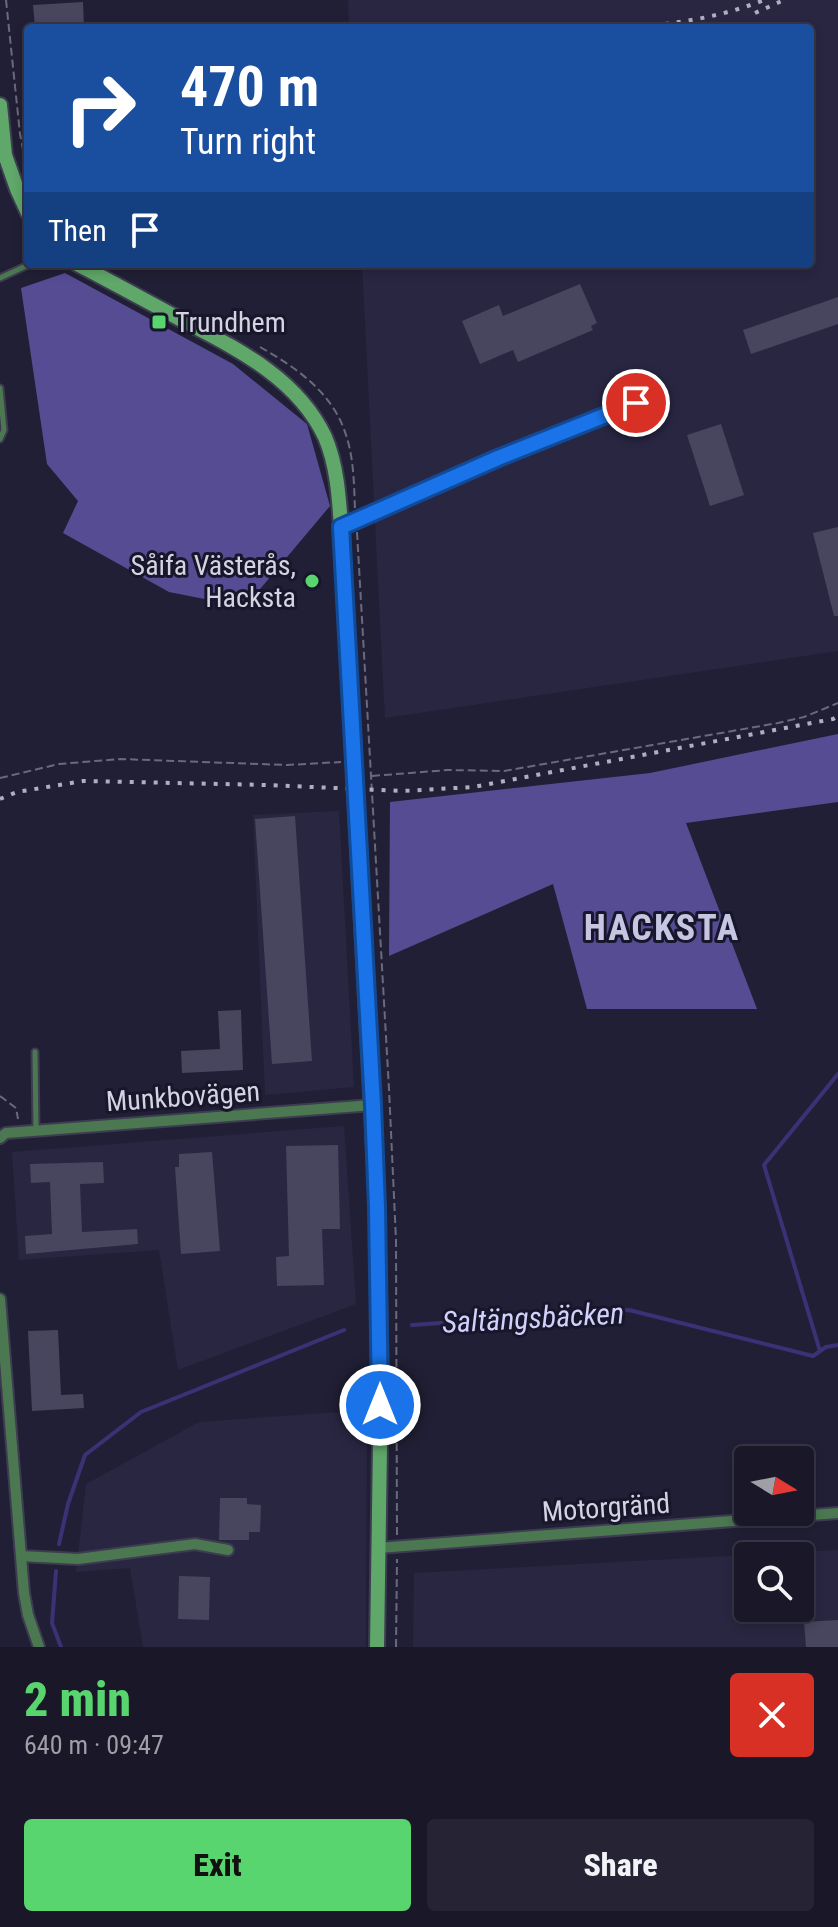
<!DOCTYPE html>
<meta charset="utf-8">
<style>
:root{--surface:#191728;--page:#262434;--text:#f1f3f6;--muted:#9f9fa8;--line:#373645;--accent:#59d56f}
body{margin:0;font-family:"Roboto Condensed",sans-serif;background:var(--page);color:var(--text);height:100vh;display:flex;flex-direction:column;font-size:30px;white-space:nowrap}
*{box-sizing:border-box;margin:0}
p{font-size:26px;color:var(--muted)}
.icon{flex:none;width:44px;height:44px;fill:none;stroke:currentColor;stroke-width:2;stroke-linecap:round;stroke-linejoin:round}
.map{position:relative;height:1647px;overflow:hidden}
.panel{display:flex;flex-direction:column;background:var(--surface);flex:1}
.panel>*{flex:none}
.hud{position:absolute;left:24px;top:24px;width:790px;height:244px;border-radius:8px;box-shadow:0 4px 12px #0003,0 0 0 2px var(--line);background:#1a4fa0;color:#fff;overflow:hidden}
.needle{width:52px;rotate:100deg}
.fabs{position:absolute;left:734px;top:1446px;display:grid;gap:16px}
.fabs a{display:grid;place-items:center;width:80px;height:80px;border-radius:8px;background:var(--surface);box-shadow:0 4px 12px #0003,0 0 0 2px var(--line);font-size:40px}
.pin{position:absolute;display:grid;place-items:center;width:68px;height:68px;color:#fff;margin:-34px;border:4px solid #fff;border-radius:50%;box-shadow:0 2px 8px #0007}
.me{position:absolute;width:88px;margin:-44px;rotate:0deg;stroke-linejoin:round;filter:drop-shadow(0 0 6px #0008)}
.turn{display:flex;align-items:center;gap:28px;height:168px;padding:0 24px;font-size:36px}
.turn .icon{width:104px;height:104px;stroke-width:2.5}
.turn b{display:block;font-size:56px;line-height:68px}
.then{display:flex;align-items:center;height:76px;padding:0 24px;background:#0003;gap:16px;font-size:30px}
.round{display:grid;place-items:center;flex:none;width:84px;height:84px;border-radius:8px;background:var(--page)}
.summary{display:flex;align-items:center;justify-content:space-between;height:136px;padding:0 24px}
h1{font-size:48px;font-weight:800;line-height:60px;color:var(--accent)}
.button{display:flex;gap:16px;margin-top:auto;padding:16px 24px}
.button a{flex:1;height:92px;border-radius:8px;background:var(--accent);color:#111;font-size:32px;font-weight:800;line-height:92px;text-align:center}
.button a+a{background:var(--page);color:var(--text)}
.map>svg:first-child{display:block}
.built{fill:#292642;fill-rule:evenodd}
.forest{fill:#564c94}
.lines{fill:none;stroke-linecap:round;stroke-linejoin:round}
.stream{stroke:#3d3176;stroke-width:4}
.building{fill:#47465e}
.lane-casing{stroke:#3d3c51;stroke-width:9}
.street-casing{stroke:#3d3c51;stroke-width:14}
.secondary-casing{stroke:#3d3c51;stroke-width:18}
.path{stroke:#6b697c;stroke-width:2;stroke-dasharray:8 4;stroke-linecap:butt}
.lane{stroke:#4b7850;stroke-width:5}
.street{stroke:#4b7850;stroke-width:10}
.secondary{stroke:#5fa869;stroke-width:14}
.rail{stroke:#b0afbf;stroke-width:4;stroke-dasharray:4 8;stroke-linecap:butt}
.route-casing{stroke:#114b97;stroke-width:20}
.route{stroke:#1a73e8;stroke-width:14}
.poi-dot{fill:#59d56f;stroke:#18162b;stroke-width:3}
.labels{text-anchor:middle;stroke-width:6;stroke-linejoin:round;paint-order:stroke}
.poi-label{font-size:28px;fill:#d3d3e1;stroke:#18162b;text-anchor:start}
.street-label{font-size:28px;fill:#d3d3e1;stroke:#18162b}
.water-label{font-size:30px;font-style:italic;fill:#d2d1fb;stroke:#18162b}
.district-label{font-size:36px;font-weight:bold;letter-spacing:2px;fill:#c6c5e2;stroke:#18162b}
</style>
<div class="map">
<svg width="838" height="1647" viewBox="0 0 838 1647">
<rect width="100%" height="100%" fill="#211f35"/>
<g class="built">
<path d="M348,0H838V651L385,718L362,264H810V28H349Z"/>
<path d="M339,811L354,1087L265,1095L253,815Z"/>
<path d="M344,1126L356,1304L178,1370L159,1250L19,1260L12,1152Z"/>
<path d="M367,1410L366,1647H143L130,1568L76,1572L86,1484L199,1422Z"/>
<path d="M838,1550V1647H413L414,1573ZM748,1556H800V1608H748Z"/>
</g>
<g class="forest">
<path d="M65,273L233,364L307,424L330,506L245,607L169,592L63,533L78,501L47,464L21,288Z"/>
<path d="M838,734V802L686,823L757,1009H587L553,884L389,956L390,802L650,773Z"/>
</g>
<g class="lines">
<g class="stream">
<path d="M412,1325L629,1310L813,1356L826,1347L838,1345"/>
<path d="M820,1351L764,1165L838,1074"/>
<path d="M59,1544L68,1504L85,1455L141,1412L344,1330"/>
<path d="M56,1571L52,1623L61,1647"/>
</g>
</g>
<g class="building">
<path d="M83,2L84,28H35L33,5Z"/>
<path d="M580,284L597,323L591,326L593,330L518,362L513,350L480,364L462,321L499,305L503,316Z"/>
<path d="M838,297V324L751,354L743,330Z"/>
<path d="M721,424L744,495L710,506L687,435Z"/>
<path d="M838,527V616H834L813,533Z"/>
<path d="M295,816L312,1061L272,1064L255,819Z"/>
<path d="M241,1010L243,1070L182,1073L181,1051L220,1049L218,1011Z"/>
<path d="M338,1145L340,1229H322L324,1285L277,1286L276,1257L289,1256L286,1146Z"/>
<path d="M212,1152L220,1251L181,1254L175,1167H179V1154Z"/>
<path d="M103,1162L104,1183L80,1184L82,1232L137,1229L138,1244L26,1254L25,1236L52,1234L50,1182L31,1183L30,1164Z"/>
<path d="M58,1330L61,1395L83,1394L84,1408L32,1411L28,1331Z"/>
<path d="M220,1498H247V1504L261,1505L260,1532H249V1540H219Z"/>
<path d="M179,1576L210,1577L209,1620L178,1619Z"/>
<path d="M838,1620V1647H806L804,1622Z"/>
</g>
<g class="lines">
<defs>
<g id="lane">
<path d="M0,278L30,264"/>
<path d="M0,388L4,430L0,439"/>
<path d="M342,527L498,458L664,392"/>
<path d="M35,1052L36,1130"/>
</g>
<g id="street">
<path d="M0,1138L6,1133L373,1105"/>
<path d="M0,1299L24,1593L28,1615L39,1647"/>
<path d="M378,1548L838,1513"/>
<path d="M21,1556L78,1559L195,1544L228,1550"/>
</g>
<g id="secondary">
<path d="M0,105L5,155L17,189L28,213"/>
<path d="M77,264C112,282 146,301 180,319C235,348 297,377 325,437C337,465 339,497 341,527L377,1207L381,1377L377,1647"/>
</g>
</defs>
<use href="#lane" class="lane-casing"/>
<use href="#street" class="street-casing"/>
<use href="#secondary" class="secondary-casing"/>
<g class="path">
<path d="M6,0L20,134L28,175"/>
<path d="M260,347C297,368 333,393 346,435C354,459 354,485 355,510"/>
<path d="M357,532L389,1089L396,1240L397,1537"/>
<path d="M372,776L448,770L504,771L778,723L804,717L838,703"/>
<path d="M0,778L59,764L120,759L287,765L341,762"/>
<path d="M0,1096L16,1108L18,1119"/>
<path d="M396,1647L397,1559"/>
</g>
<use href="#lane" class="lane"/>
<use href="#street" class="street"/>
<use href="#secondary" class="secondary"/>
<g class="rail">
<path d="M755,13L784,0"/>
<path d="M617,28C668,25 716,19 764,0"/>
<path d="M0,799L17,792L83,781L267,785L403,791L473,787L833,719L838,716"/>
</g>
</g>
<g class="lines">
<defs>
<path id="route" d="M380,1405L377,1207L373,1105L341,527L498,458L636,403"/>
</defs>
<use href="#route" class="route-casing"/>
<use href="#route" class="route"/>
</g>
<g class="poi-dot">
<rect x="151" y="314" width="16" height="16" rx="4"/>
<circle cx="312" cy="581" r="8"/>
</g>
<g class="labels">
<g class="poi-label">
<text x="175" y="332">Trundhem</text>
<text x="296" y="575" text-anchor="end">Såifa Västerås,<tspan x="296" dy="32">Hacksta</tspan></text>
</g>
<g class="street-label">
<text transform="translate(183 1096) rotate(-4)" y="10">Munkbovägen</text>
<text transform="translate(606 1507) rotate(-4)" y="10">Motorgränd</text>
</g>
<g class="water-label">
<text transform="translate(533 1318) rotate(-3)" y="10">Saltängsbäcken</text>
</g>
<g class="district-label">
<text x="662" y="940">HACKSTA</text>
</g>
</g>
</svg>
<div class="fabs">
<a><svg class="needle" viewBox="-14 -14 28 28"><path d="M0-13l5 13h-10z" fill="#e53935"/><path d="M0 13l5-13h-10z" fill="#9f9fa8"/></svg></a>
<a><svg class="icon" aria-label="search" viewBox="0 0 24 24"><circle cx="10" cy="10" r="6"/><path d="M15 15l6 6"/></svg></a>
</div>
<div class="pin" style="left:636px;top:403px;background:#d93025"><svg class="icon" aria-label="arrive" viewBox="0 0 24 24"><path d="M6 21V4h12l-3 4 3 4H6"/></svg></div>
<svg class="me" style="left:380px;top:1405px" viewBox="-20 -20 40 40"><circle r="17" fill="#1a73e8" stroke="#fff" stroke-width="3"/><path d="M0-11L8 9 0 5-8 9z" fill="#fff"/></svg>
<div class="hud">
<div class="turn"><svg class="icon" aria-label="right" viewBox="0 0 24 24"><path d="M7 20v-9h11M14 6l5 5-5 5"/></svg><div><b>470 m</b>Turn right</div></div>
<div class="then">Then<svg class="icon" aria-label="arrive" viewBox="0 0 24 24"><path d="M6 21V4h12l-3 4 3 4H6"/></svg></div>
</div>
</div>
<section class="panel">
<div class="summary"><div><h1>2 min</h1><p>640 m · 09:47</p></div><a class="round" style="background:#d93025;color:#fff"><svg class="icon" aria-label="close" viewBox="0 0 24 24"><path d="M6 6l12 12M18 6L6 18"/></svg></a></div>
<div class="button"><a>Exit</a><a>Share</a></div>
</section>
